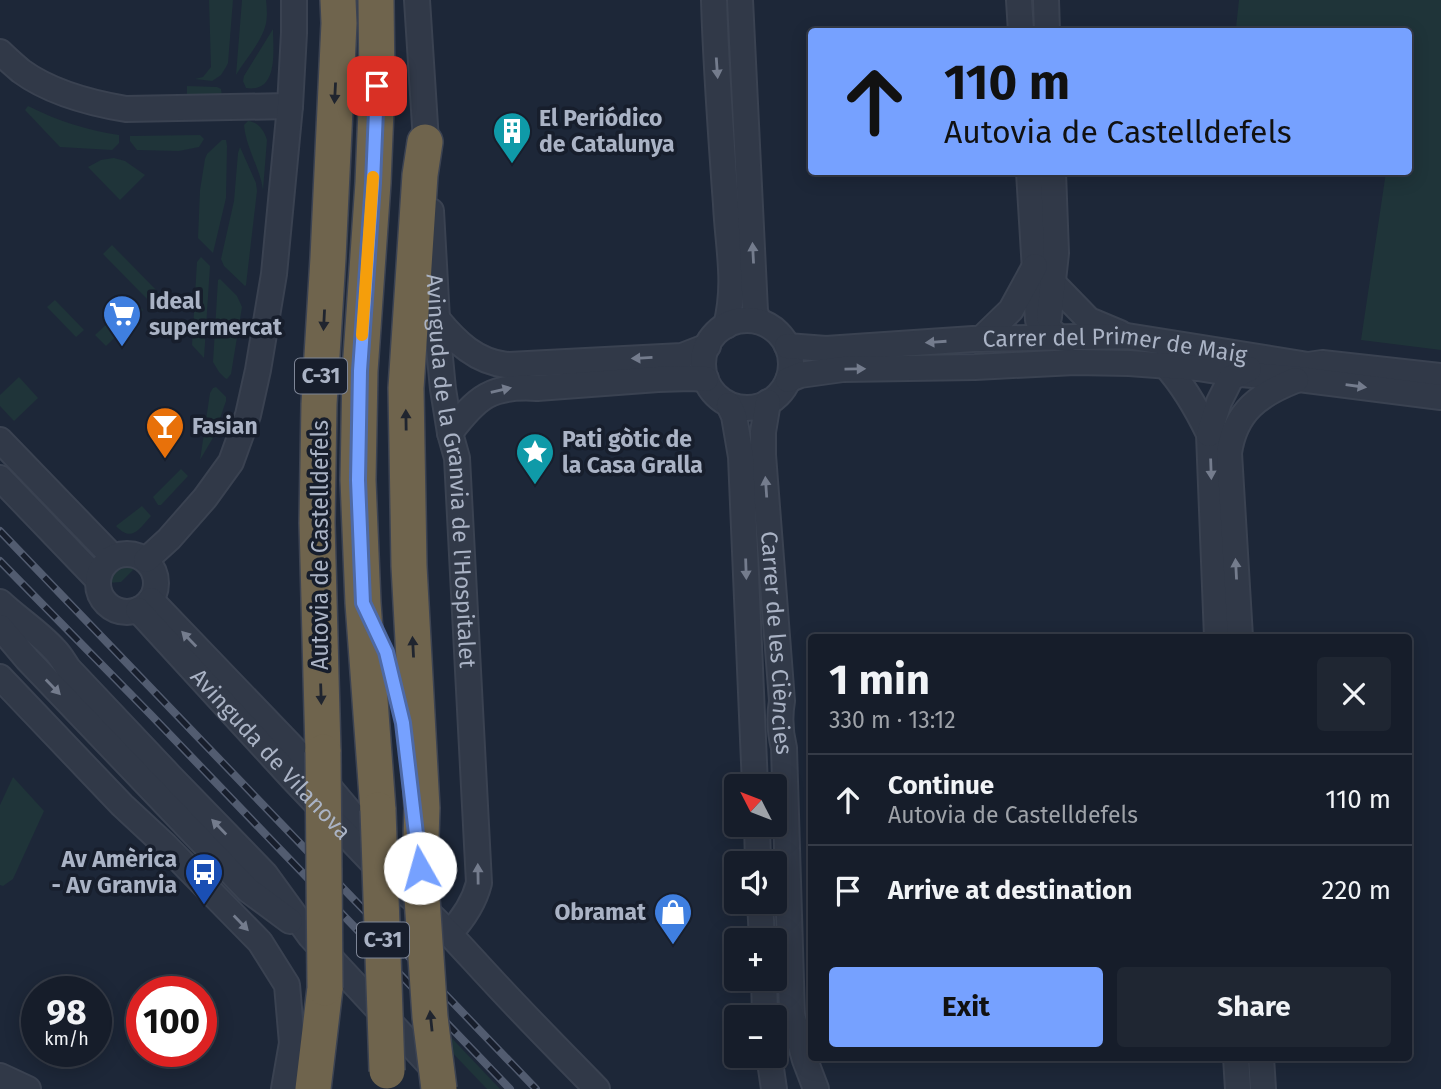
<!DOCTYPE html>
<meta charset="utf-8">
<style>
:root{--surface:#161d2a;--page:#1f2632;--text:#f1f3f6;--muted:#9ea2a8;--line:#353b47;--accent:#76a1ff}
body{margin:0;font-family:"Fira Sans",sans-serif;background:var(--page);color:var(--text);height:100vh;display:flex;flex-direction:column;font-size:26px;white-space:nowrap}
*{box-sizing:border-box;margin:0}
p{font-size:23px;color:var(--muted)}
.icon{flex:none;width:38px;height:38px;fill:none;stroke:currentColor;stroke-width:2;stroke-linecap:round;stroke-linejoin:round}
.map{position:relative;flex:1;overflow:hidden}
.sheet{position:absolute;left:808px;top:634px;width:604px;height:427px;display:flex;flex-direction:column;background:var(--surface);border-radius:7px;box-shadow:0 4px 18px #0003,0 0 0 2px var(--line)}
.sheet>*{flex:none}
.hud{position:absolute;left:808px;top:28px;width:604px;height:147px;border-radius:7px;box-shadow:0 4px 18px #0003,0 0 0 2px var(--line);background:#76a1ff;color:#111;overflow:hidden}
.needle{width:46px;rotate:312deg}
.controls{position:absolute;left:724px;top:774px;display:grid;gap:14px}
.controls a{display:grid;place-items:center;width:63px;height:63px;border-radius:7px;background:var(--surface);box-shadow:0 4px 18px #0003,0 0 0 2px var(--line);font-size:35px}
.speed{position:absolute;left:21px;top:976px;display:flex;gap:14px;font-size:35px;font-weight:700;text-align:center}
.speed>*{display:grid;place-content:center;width:91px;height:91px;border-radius:50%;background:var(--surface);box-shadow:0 4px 18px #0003,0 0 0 2px var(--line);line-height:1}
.speed small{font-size:18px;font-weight:400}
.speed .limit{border:10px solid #d22;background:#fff;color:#111}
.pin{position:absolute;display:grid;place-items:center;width:60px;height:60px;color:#fff;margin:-30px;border-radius:14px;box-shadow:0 4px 10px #0006}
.me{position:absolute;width:77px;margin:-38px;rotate:353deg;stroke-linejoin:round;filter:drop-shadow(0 0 5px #0008)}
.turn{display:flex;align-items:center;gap:24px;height:147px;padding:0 21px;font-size:32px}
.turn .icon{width:91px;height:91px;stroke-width:2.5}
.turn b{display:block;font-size:49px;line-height:60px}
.round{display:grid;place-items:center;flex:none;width:74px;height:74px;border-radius:7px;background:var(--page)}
.headline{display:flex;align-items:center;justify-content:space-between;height:119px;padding:0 21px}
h1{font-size:42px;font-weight:700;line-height:52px}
.button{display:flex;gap:14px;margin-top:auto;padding:14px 21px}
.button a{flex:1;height:80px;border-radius:7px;background:var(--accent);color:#111;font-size:28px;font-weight:700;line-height:80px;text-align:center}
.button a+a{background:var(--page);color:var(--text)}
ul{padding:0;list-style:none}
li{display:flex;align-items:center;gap:21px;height:91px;padding:0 21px;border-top:2px solid var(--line)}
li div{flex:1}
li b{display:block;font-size:26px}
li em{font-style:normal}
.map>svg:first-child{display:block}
.green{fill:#1f3439}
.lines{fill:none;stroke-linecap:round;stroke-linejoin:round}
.minor-casing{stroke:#3a4251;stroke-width:28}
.highway-casing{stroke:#3c4352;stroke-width:38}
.minor{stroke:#313948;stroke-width:24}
.highway{stroke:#6f644d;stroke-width:35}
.rail-casing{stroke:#525c70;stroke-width:8}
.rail{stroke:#171e2c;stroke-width:5;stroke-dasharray:16;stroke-linecap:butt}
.highway-bridge-casing{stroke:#3c4352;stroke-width:38;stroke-linecap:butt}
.highway-bridge{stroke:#6f644d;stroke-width:35}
.oneway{fill:#747c8d}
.oneway2{fill:#20252f}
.route-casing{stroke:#4d69a6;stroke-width:18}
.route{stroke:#76a1ff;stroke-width:12}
.slow{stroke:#f59e0b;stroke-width:12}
.labels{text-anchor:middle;stroke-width:7;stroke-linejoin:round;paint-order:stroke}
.shield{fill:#171e2c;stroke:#7e8697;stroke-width:2}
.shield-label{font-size:21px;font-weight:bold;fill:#aab3c5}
.poi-label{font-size:23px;font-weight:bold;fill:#aab3c5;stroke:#171e2c;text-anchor:start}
.street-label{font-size:23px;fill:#aab3c5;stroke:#171e2c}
</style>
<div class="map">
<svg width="1441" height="1089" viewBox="0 0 1441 1089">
<rect width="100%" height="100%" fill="#1d2738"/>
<g class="green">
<path d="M209,0H233L228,63L226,67L221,75L212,81L195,79L203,77L211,67Z"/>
<path d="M242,0H266C267,9 268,21 264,30C258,46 245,60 236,75Z"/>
<path d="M1239,0H1441V350L1361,340L1386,172H1409V32H1258L1236,28Z"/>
<path d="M273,29C273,50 279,93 246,88L243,81L244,76Z"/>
<path d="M187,86L217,87L221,89L222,96L187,98Z"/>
<path d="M28,106C58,121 86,130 119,135V143L112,150L60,147L25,110Z"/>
<path d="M248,121C258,122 264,130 267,140L263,190C260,168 246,148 244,125Z"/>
<path d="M200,135L204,139L199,147L179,151L137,150L130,141V136Z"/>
<path d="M222,140H226L227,146L226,198L213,253L198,238L200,190L205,159L207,154Z"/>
<path d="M240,147L256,183L257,191L246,285L245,286L224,266L221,259L234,201L238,153Z"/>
<path d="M114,158L125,161L145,175L120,200L88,167L101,160Z"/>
<path d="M112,245L160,294L151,303L103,254Z"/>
<path d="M201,257L210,266L204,358L192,345L197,262Z"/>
<path d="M220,279L237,296L242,307L231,374L227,379L225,378L219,372L213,362L218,280Z"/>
<path d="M55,300L84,330L76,337L47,307Z"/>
<path d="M133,300L143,310L106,346L95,335Z"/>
<path d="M19,377L38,398L14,421L0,406V395Z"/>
<path d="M216,387L226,397V401L214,436L200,460L210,393L213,388Z"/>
<path d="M181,469L188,476L161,505H158L153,497Z"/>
<path d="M142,506L151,516C139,529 132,543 116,526Z"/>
<path d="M129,563L137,566L121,582L107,583C109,570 117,563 129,563Z"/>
<path d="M13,777L44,811L13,879L3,886L0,885V805Z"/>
<path d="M445,1031L500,1089H487L446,1046Z"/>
</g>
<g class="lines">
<defs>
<g id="minor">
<path d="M417,0L427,157"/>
<path d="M714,0C716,68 721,136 726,204C728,248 737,282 726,326"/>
<path d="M740,0L755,311L758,321"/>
<path d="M1019,0L1021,32"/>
<path d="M1046,0L1047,32"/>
<path d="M0,52C7,59 14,65 21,71C51,93 90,103 126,109L290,106"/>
<path d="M1029,172L1038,320L1060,338L1068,339"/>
<path id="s1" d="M431,211L438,337L443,389L450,433L457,458L479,883C474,903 463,919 449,934"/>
<path d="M1054,284L1089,320L1120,333"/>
<path d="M1049,317L1056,253L1053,172"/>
<path d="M438,320C457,343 476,361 506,365L682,356L708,346"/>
<circle cx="747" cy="364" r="44"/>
<path d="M981,339L1011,310L1035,266"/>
<path id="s2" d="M787,346L826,349L973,339L1127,336L1308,365L1322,363L1441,376"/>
<path d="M1165,365C1184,386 1197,409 1209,434L1217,637"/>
<path d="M788,380L800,375L843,369L975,367L1075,362L1129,363L1198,368L1229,373L1299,379L1441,397"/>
<path id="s3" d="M768,402L763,432V455L782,701C779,718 780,732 784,748L792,1015L805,1060L816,1089"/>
<path d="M729,405L734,416L741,457L755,786"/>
<path d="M450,433C477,397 491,385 537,388L658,379L691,378L706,379"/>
<path d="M1209,434L1219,402L1231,378L1249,369"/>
<path d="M0,440L113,557"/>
<path d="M0,478L98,580"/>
<circle cx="127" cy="583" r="29"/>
<path d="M146,560L169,539L205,498L231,462L248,415L258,370L274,274L290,106L294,33V0"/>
<path d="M151,600L318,774L381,849"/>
<path d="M0,602C18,619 39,632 55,650C60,655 64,662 68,668L170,776L265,874L310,936L440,1076"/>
<path id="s4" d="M138,610L292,778L391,882C429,908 460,946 492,980C526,1017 562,1053 597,1089"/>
<path d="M0,627L27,659L248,890L290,921"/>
<path d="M1240,637L1229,453C1235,411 1260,394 1296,380"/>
<path d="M0,677L122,805L165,845L260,942L287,985L292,1043L284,1089"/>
<path d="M757,824L758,863"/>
<path d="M760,901L762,940"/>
<path d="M764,978L765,1017"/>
<path d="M769,1055L774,1089"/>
<path d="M1236,1057L1238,1089"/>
<path d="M1261,1057L1263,1089"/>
<path d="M0,1076L28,1089"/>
</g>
<g id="highway">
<path d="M376,0L377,85L373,183L360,371L358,480L363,603L378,810"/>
<path d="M323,752L317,523L319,404L328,258L339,23L338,0"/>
<path d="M420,868L422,808L409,566L406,388L420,175L425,142"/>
<path d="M313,1089L325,988"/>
</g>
</defs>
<use href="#minor" class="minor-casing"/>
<use href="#highway" class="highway-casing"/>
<use href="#minor" class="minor"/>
<use href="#highway" class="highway"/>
<defs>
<g id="rail">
<path d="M0,531L536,1089"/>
<path d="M0,561L152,716L510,1089"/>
</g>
</defs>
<use href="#rail" class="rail-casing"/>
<use href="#rail" class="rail"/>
<defs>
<g id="highway-bridge">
<path d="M323,752L325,988"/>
<path d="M378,810L387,1071"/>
<path d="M420,868L430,1017L439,1089"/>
</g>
</defs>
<use href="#highway-bridge" class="highway-bridge-casing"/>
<use href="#highway-bridge" class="highway-bridge"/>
</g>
<defs><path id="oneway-solid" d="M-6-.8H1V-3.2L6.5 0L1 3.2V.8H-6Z" transform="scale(1.75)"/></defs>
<g class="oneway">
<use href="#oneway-solid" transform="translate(717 68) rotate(86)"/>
<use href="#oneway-solid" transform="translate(753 253) rotate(-93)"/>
<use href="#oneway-solid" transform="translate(936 342) rotate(176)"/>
<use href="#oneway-solid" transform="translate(642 358) rotate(177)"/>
<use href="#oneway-solid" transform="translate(855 369) rotate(-1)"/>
<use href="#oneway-solid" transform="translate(1356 386) rotate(8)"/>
<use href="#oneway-solid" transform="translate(501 390) rotate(-13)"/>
<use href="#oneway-solid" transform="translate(1211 469) rotate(88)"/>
<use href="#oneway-solid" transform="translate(766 487) rotate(-94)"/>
<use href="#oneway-solid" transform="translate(746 569) rotate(88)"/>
<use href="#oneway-solid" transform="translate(1236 569) rotate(-93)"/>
<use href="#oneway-solid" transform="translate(189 639) rotate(-134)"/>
<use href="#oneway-solid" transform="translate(53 687) rotate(46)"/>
<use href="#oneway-solid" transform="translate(219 827) rotate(-134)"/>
<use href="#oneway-solid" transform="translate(478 874) rotate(-91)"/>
<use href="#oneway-solid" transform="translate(241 923) rotate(46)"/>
</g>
<g class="oneway2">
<use href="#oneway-solid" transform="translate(335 93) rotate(93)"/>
<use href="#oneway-solid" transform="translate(324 320) rotate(93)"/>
<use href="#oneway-solid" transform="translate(406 420) rotate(-91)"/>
<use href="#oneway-solid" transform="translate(413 647) rotate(-93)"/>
<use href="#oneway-solid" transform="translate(321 694) rotate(88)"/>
<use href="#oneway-solid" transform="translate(431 1021) rotate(-96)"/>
</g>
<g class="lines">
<defs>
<path id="route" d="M377,86L373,183L360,371L358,480L363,603L386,652L403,723L420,868"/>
</defs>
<use href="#route" class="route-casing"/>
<use href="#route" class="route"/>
<path class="slow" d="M362,335L373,177"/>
</g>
<defs>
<symbol id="building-pin" viewBox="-11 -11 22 30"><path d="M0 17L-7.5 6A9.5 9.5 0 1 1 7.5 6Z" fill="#0f9aa8" stroke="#171e2c"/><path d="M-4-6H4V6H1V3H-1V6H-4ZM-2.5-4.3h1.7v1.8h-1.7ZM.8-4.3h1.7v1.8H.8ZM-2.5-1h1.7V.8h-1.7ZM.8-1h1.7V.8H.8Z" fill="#fff"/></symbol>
<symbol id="supermarket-pin" viewBox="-11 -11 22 30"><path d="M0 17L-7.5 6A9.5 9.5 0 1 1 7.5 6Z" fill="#3f7fe0" stroke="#171e2c"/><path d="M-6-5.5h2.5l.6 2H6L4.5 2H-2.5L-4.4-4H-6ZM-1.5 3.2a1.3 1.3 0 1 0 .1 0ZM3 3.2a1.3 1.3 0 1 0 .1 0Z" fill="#fff"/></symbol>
<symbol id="bar-pin" viewBox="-11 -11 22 30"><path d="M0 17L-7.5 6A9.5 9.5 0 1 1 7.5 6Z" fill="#e8710a" stroke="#171e2c"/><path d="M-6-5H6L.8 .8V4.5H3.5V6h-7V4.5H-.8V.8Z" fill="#fff"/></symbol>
<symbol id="sight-pin" viewBox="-11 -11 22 30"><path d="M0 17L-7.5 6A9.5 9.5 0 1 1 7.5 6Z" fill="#0f9aa8" stroke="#171e2c"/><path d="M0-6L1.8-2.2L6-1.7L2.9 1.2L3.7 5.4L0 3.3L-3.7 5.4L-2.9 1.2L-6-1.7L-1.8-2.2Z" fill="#fff"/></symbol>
<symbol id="bus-pin" viewBox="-11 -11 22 30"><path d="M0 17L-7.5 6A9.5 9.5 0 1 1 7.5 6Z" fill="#1a4fb4" stroke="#171e2c"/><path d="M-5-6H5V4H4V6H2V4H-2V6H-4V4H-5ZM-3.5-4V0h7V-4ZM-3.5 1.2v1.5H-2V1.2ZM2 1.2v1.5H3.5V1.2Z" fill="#fff"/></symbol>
<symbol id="shop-pin" viewBox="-11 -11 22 30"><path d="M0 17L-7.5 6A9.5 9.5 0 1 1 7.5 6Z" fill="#3f7fe0" stroke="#171e2c"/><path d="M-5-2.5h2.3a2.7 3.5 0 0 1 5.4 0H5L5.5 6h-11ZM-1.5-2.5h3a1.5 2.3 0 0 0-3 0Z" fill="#fff"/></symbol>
</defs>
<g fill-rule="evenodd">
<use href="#building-pin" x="490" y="109" width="44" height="60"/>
<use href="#supermarket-pin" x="100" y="292" width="44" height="60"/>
<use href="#bar-pin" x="143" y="404" width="44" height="60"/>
<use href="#sight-pin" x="513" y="430" width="44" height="60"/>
<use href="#bus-pin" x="182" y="850" width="44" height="60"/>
<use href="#shop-pin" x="651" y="890" width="44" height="60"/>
</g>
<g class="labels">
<g class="shield">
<rect x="295" y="358.5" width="52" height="35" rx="5"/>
<rect x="357" y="922.5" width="52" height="35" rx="5"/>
</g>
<g class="shield-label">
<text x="321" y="383">C-31</text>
<text x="383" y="947">C-31</text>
</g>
<g class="poi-label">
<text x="539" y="126">El Periódico<tspan x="539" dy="26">de Catalunya</tspan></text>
<text x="149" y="309">Ideal<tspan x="149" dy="26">supermercat</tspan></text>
<text x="192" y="434">Fasian</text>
<text x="562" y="447">Pati gòtic de<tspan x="562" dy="26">la Casa Gralla</tspan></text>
<text x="177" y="867" text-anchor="end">Av Amèrica<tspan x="177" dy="26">- Av Granvia</tspan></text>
<text x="646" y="920" text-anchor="end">Obramat</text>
</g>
<g class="street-label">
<text dy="8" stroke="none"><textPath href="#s2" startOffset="329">Carrer del Primer de Maig</textPath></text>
<text dy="8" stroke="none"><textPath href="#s1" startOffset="261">Avinguda de la Granvia de l'Hospitalet</textPath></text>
<text transform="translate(320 545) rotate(-90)" y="8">Autovia de Castelldefels</text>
<text dy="8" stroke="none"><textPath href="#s3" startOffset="242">Carrer de les Ciències</textPath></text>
<text dy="8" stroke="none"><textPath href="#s4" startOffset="196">Avinguda de Vilanova</textPath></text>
</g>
</g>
</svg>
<div class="controls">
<a><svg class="needle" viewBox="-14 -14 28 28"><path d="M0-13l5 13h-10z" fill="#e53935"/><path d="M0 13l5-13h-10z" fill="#9ea2a8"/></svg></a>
<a><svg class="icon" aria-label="sound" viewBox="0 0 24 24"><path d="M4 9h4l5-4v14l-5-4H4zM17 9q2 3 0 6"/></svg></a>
<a>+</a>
<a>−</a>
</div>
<div class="speed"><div>98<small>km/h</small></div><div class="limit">100</div></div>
<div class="pin" style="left:377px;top:86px;background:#d93025"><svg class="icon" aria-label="arrive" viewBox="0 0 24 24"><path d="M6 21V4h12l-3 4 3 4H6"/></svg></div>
<svg class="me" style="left:420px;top:868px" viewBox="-20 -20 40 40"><circle r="19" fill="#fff"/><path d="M0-13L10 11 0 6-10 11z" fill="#76a1ff"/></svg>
<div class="hud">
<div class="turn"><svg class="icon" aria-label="ahead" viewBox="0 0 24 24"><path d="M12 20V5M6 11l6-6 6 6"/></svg><div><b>110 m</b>Autovia de Castelldefels</div></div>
</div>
<section class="sheet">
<div class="headline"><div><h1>1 min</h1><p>330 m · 13:12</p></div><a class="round"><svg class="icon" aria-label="close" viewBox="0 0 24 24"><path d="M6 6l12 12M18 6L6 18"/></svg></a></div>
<ul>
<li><svg class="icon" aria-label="ahead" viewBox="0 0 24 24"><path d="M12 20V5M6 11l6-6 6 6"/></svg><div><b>Continue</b><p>Autovia de Castelldefels</p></div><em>110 m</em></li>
<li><svg class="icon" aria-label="arrive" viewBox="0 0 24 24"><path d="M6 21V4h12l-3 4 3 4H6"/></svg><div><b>Arrive at destination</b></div><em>220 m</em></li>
</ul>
<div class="button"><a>Exit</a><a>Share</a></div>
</section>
</div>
